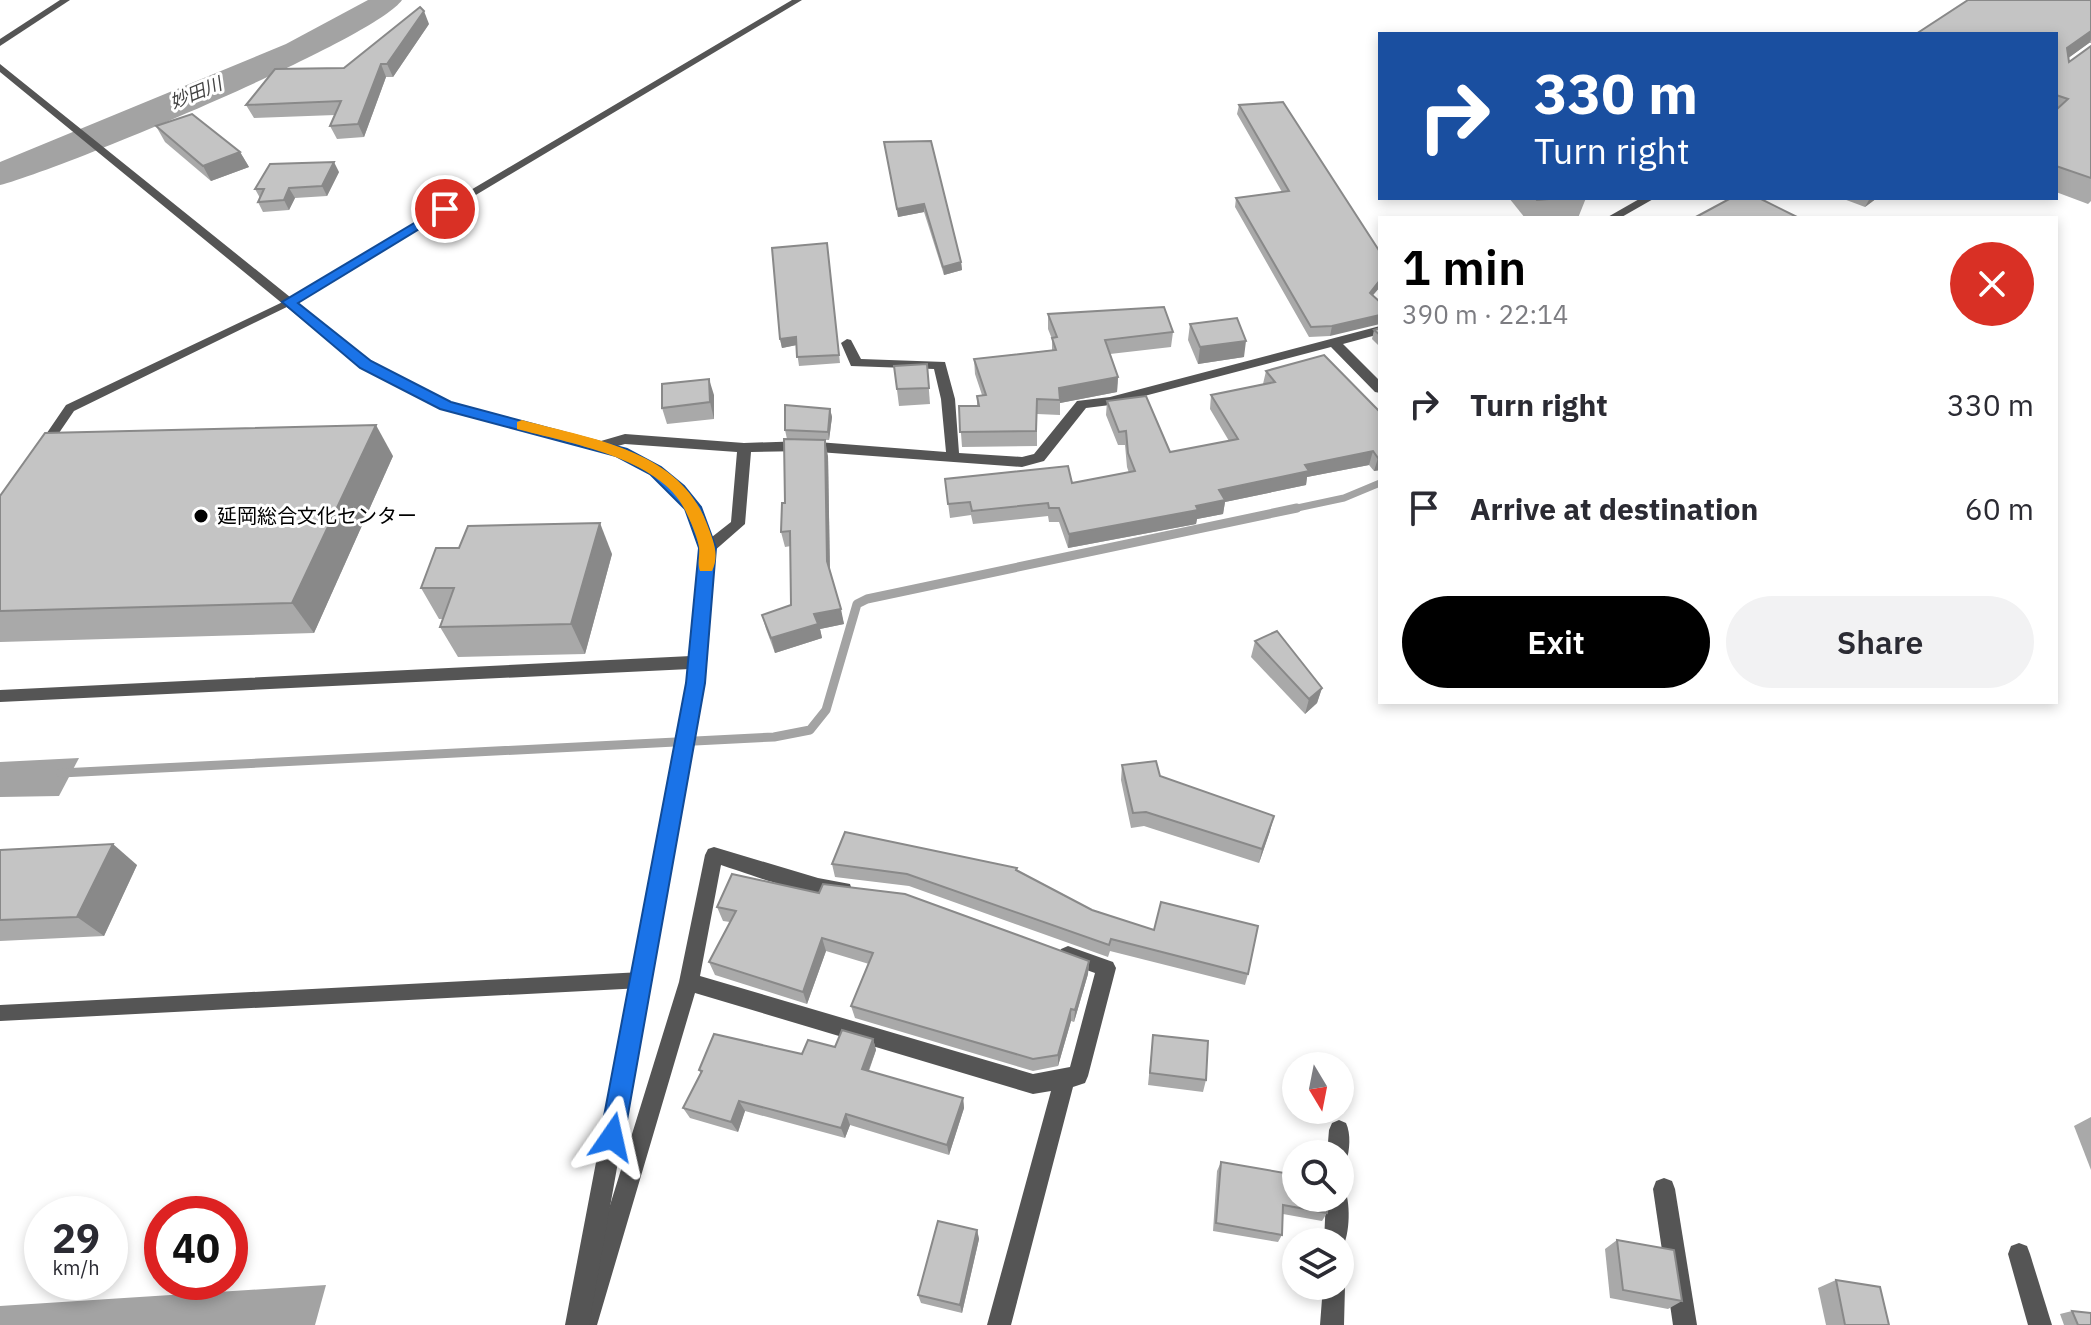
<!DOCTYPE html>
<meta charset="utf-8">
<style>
:root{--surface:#fff;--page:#f2f2f3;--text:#2b2b33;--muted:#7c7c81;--accent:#000}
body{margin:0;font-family:"IBM Plex Sans","Noto Sans JP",sans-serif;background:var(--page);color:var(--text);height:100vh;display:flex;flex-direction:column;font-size:30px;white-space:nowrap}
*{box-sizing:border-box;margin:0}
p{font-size:26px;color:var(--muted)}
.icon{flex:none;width:44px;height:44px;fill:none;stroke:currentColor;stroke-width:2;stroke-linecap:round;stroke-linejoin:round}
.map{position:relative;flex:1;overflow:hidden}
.panel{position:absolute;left:1378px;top:216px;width:680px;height:488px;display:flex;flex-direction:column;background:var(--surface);border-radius:0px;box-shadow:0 4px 12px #0003}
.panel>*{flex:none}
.hud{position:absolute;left:1378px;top:32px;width:680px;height:168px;border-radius:0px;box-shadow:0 4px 12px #0003;background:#1a4fa0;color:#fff;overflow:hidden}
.needle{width:52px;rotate:170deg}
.tools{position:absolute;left:1282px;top:1052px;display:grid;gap:16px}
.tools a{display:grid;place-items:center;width:72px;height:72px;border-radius:50%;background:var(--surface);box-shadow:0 4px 12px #0003;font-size:40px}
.speed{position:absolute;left:24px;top:1196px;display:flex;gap:16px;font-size:40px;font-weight:700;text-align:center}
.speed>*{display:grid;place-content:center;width:104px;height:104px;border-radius:50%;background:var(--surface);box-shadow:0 4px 12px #0003;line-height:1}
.speed small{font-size:20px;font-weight:400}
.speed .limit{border:12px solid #d22;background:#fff;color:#111}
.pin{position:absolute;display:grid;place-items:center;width:68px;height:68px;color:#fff;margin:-34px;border:4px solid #fff;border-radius:50%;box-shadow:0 2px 8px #0007}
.me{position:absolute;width:88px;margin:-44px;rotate:11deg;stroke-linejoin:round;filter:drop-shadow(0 0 6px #0008)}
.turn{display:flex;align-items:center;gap:28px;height:168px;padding:0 24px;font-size:36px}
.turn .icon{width:104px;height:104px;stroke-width:2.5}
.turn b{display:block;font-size:56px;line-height:68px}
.round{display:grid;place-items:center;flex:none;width:84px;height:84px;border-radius:42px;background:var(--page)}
.headline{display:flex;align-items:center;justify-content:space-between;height:136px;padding:0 24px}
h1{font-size:48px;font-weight:600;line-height:60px;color:var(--accent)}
.action{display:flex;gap:16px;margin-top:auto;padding:16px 24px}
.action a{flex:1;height:92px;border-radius:48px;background:var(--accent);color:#fff;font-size:32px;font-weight:600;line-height:92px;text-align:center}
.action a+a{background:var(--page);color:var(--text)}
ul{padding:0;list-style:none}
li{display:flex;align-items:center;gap:24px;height:104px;padding:0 24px}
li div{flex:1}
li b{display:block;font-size:30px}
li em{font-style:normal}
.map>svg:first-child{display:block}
.water{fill:#a3a3a3}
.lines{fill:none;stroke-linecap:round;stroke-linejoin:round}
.stream-far1{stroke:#a3a3a3;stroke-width:7}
.stream{stroke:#a3a3a3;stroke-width:9}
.river{fill:#a3a3a3;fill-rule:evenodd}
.service{fill:#555;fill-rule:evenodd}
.minor{fill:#555;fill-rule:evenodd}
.tertiary{fill:#555;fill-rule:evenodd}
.wall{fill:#a9a9a9}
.shaded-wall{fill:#898989}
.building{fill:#c4c4c4;stroke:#898989;stroke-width:2}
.route{fill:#1a73e8;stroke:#114b97;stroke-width:2}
.slow{fill:#f59e0b}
.poi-dot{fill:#000;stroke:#fff;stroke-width:3}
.labels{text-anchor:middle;stroke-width:6;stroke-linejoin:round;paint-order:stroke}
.far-water-label{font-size:18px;font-style:italic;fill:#444;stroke:#fff}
.poi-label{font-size:20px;fill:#000;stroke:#fff;text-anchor:start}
</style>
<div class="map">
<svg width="2091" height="1325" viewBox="0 0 2091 1325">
<rect width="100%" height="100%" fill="#fff"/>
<g class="water">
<path d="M79,758L59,796L0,797V762Z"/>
<path d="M326,1285L315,1325H0V1306Z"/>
</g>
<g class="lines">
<path class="stream-far1" d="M1288,510L1344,498L1380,483"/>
<path class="stream" d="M61,773L774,737L810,730L826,710L857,604L867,599L1297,508"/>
<path class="river" d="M368,0H402C374,40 59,170 0,185V162L286,44Z"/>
<g class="service">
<path d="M289,299L294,302L293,304L74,411L48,449L44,450L38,446L66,405Z"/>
<path d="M642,972L648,974L650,980L648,986L642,988L0,1021V1005Z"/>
</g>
<g class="minor">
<path d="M60,0H70L0,46V39Z"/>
<path d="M1641,198H1655L1620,218H1606Z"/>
<path d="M1380,326V334L1343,344L1380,381V393L1375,392L1331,347L1110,405L1086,408L1044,461L1022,467L805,451L751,452L745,524L713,552H703L701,548L703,544L731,522L737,452L625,444L599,451L592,446L594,443L625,434L744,443L805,441L946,452L941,399L934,369L851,366L841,343L847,339L851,340L861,359L945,362L955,399L959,453L1022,457L1034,454L1077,401L1110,397Z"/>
<path d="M714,847L818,878L850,884L852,890L850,896C828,904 746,873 721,865L700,976L1033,1074L1070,1067L1095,973L1061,961L1058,955L1061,949L1068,946L1113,962L1116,968L1088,1076L1085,1083L1073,1087L1011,1325H987L1051,1091L1033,1094L695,993L597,1325H573L679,982L705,855L708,849Z"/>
<path d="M1339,1120L1346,1123C1351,1134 1350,1150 1346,1162L1340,1164V1154H1327L1329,1130L1332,1123Z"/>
<path d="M1664,1178L1672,1181L1675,1189L1697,1325H1673L1653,1189L1656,1181Z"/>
<path d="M1340,1188L1345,1190C1351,1205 1350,1240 1340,1251V1242H1324L1326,1198H1340Z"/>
<path d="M2019,1243L2027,1246L2030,1254L2052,1325H2028L2008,1254L2011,1246Z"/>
<path d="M1340,1277L1345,1286L1344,1325H1320L1323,1286H1340Z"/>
</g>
<path class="tertiary" d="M792,0H802L297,302L370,361L451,402L627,450L660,468L684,487L698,503L715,548L707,662L589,1325H565L690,669L0,702V690L691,656L701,548L686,509L674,493L650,474L617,456L441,408L360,367L0,72V64L290,297Z"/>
</g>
<g class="wall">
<path d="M2091,0V43H2089L2068,58L2069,62L2091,46V201L2088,204L2056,192V34Z"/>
<path d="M429,24L393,77H386L364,137L337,139L330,126L335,115L254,118L246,105L344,68Z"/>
<path d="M1239,105L1380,287L1373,295L1330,336L1309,337L1235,207L1236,198L1282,192L1237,114Z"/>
<path d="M156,126L240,152L249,167L211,181L165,142Z"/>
<path d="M884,142L961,262L962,270L944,275L924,212L898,217Z"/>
<path d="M339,172L327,196L295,198L289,210L263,212L258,202L260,198L255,189Z"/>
<path d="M1509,198H1586L1578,218H1525Z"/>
<path d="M1841,198H1877L1865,207Z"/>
<path d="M827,243L840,363L799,366L796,345L782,348L780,339Z"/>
<path d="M1048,314L1173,332L1171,347L1110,354L1118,377L1117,392L1060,403V415L1037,414V446L962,447L959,406H977V396L982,395L975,374L974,359L1052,350V339L1048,329Z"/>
<path d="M1190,324L1244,357L1198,364L1188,340Z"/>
<path d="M1380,328V347L1372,339L1374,330Z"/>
<path d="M927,364L930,404L899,406L894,366Z"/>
<path d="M1266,371L1380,412V470L1374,471L1369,465L1307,477L1306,485L1225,502L1223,514L1197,519L1196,524L1068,548L1059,522H1049L1048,516L973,524L971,515L950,518L945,479L1072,483L1129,473L1127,467L1125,445H1118L1106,415L1107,401L1170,452L1229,441L1210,409L1211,395L1263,384Z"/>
<path d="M714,395V419L667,424L662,408Z"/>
<path d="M830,409L832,417L829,440L787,439L785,430Z"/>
<path d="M393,456L314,633L0,642V496Z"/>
<path d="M828,456L830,571L844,624L820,629L822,638L775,653L766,629L762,615L791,605V546L785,547L781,532L785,503Z"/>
<path d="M612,554L585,654L458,657L440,627L443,619H439L421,588Z"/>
<path d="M1255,641L1322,688L1317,703L1305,714L1251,657Z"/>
<path d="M1122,765L1160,776L1270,831L1259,863L1144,826L1131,828L1121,780Z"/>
<path d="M0,850L137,865L104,936L0,941Z"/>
<path d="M832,864L1017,868V871L1092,910L1248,974L1245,985L1110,951L1108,957L909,886L835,877Z"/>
<path d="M717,907L1089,961L1088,974L1074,1022L1071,1021L1058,1066L1033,1071L855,1018L851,1006L869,964L826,951L807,1004L715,975L709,962L730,922L723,921Z"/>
<path d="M1153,1035L1206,1080L1203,1092L1148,1085Z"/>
<path d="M873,1039L876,1050L869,1071L963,1098L964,1108L949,1155L850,1125L845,1138L745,1111L738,1132L690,1118L683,1108L701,1074L699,1070L802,1054Z"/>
<path d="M2091,1117V1170L2074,1126Z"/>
<path d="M1221,1162L1327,1213L1322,1221L1283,1214L1282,1235L1278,1242L1213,1231L1217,1171Z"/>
<path d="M977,1230L979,1239L962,1313L921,1303L918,1295Z"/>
<path d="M1617,1240L1682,1301L1668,1309L1610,1298L1605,1249Z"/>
<path d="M1836,1280L1889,1325H1826L1818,1288Z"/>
<path d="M2072,1311L2091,1325H2064L2060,1314Z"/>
</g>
<g class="shaded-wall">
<path d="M424,11L429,24L393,77L387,64Z"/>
<path d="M2091,31V40L2089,43L2056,67L2067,48Z"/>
<path d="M381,64L386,77L364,137L358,124Z"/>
<path d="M240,152L249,167L211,181L203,166Z"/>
<path d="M334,162L339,172L327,196L322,186Z"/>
<path d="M289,188L295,198L289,210L284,200Z"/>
<path d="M1870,198H1877L1865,207Z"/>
<path d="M924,204V212L898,217L897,209Z"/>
<path d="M961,262L962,270L944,275L943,267Z"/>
<path d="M1380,280V287L1367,302L1370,293Z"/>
<path d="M1380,315V324L1330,336L1332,326Z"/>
<path d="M796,337L797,345L782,348L780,339Z"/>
<path d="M1246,341L1244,357L1198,364L1200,347Z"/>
<path d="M1118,377L1117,392L1060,403L1059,388Z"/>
<path d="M709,379L714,395V419L710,402Z"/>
<path d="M830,409L832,417L829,440L828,432Z"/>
<path d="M376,425L393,456L314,633L292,603Z"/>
<path d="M825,440L828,456L830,576L827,561Z"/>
<path d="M1373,451L1369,465L1307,477L1306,485L1225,502L1223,514L1197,519L1196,524L1068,548L1069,534L1196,506L1219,490L1305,465Z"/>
<path d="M1380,457V470L1374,471L1378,458Z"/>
<path d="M600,523L612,554L585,654L571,624Z"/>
<path d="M841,609L844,624L820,629L822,638L775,653L771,638L814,614Z"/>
<path d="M1322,688L1317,703L1305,714L1309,699Z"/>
<path d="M1274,816L1270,831L1259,863L1262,849Z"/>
<path d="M113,844L137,865L104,936L77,917Z"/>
<path d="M822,938L826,951L807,1004L803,992Z"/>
<path d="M1089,961L1088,974L1074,1022L1075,1010Z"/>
<path d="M1071,1009V1021L1058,1066V1055Z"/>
<path d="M873,1039L876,1050L865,1080L862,1069Z"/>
<path d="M963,1098L964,1108L949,1155L947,1145Z"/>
<path d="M739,1101L745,1111L738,1132L731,1122Z"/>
<path d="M846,1114L850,1125L845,1138L841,1128Z"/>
<path d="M977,1230L979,1239L962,1313L960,1305Z"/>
</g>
<g class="building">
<path d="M1968,0H2091V31L2067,48L2069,62L2091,46V178L2056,166V110L2068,99L2056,95V34H1916Z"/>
<path d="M420,7L424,11L387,64H381L358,124L330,126L341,101L246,105L275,69L344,68Z"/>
<path d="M1283,102L1380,252V280L1370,293L1380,302V315L1332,326L1311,327L1236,198L1289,191L1239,105Z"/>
<path d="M192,114L240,152L203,166L156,126Z"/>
<path d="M931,141L961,262L943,267L924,204L897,209L884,142Z"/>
<path d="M334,162L322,186L289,188L284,200L258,202L264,189H255L270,164Z"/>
<path d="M1536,198H1561L1537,200Z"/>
<path d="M1731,198H1759L1799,218H1694Z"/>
<path d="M827,243L839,355L797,357L796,337L780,339L772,248Z"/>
<path d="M1164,307L1173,332L1105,340L1118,377L1059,388L1060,400L1037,399L1036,431L960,432L959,406H979L977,396L986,395L974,359L1056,350L1052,338L1057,337L1048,314Z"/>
<path d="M1237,318L1246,341L1200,347L1190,324Z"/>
<path d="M1380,328V335L1374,330Z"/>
<path d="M1324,355L1380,412V457L1378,458L1373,451L1305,465L1309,471L1219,490L1225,500L1196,506L1198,510L1069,534L1059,508H1049L1048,503L972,511L970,502L948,504L945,479L1068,466L1072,483L1135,471L1128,453L1126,431L1119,432L1107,401L1146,396L1170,452L1238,439L1211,395L1275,382L1266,371Z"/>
<path d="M927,364L929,388L897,389L894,366Z"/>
<path d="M709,379L710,402L662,408V384Z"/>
<path d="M785,405L830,409L828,432L785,430Z"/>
<path d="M376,425L292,603L0,611V496L45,433Z"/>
<path d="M784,439L825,440L827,561L841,609L814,614L818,624L771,638L762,615L791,605L790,531L781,532L782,503H785Z"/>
<path d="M600,523L571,624L440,627L454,588H421L436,548H459L468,526Z"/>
<path d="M1277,631L1322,688L1309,699L1255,641Z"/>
<path d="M1156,761L1160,776L1274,816L1262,849L1146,812L1133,813L1122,765Z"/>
<path d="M845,832L1017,868L1016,870L1092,910L1154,930L1161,902L1258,926L1248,974L1111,939L1109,945L907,874L832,864Z"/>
<path d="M113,844L77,917L0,920V850Z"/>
<path d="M732,874L819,893L823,884L905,894L1089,961L1075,1010L1071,1009L1058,1055L1033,1059L851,1006L873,953L822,938L803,992L709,962L736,911L717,907Z"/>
<path d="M842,1030L873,1039L862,1069L963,1098L947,1145L846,1114L841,1128L739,1101L731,1122L683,1108L702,1071L699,1070L714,1034L802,1054L808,1040L835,1047Z"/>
<path d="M1153,1035L1208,1041L1206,1080L1150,1073Z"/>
<path d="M1221,1162L1296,1175V1198H1328L1327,1213L1283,1205L1282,1235L1216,1223Z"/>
<path d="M938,1221L977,1230L960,1305L918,1295Z"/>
<path d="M1617,1240L1674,1250L1682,1301L1623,1290Z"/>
<path d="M1836,1280L1880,1287L1889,1325H1845Z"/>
<path d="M2072,1311L2091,1313V1325H2078Z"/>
</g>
<path class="route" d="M441,207L452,209L298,303L371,361L451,402L627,449L661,467L684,486L701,507L716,548L705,683L624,1137L620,1145L612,1149L604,1145L600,1137L686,683L699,548L685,509L650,474L616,456L440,409L360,368L282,302Z"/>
<path class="slow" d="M522,420C590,439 679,449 707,524C713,540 720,555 712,571H700C697,563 700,556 699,547C697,536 691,522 686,512C662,458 568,443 517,429V422Z"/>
<circle class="poi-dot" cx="201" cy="516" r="8"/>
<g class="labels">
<g class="far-water-label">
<text transform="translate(196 93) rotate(-22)" y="6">妙田川</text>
</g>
<g class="poi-label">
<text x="217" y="523">延岡総合文化センター</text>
</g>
</g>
</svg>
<div class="tools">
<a><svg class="needle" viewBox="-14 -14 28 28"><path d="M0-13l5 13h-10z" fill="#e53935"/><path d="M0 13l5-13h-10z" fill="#7c7c81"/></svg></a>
<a><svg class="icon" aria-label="search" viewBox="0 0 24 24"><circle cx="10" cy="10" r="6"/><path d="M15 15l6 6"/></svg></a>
<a><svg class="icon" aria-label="layers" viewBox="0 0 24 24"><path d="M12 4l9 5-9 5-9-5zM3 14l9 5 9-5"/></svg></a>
</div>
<div class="speed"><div>29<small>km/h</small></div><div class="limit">40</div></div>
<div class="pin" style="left:445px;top:209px;background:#d93025"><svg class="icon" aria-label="arrive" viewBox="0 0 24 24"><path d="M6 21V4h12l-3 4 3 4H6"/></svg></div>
<svg class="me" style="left:612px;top:1137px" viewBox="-20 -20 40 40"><path d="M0-17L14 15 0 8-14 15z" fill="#1a73e8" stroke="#fff" stroke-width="4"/></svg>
<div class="hud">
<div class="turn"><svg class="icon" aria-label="right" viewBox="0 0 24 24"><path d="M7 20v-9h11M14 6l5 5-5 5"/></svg><div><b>330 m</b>Turn right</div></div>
</div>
<section class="panel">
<div class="headline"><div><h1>1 min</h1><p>390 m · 22:14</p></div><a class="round" style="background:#d93025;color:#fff"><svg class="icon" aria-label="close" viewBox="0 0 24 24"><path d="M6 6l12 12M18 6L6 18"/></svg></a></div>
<ul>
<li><svg class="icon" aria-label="right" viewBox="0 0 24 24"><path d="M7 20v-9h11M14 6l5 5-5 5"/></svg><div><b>Turn right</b></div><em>330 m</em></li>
<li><svg class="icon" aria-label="arrive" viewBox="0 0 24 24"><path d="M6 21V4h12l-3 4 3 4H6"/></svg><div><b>Arrive at destination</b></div><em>60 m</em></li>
</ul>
<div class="action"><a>Exit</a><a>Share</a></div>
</section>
</div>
